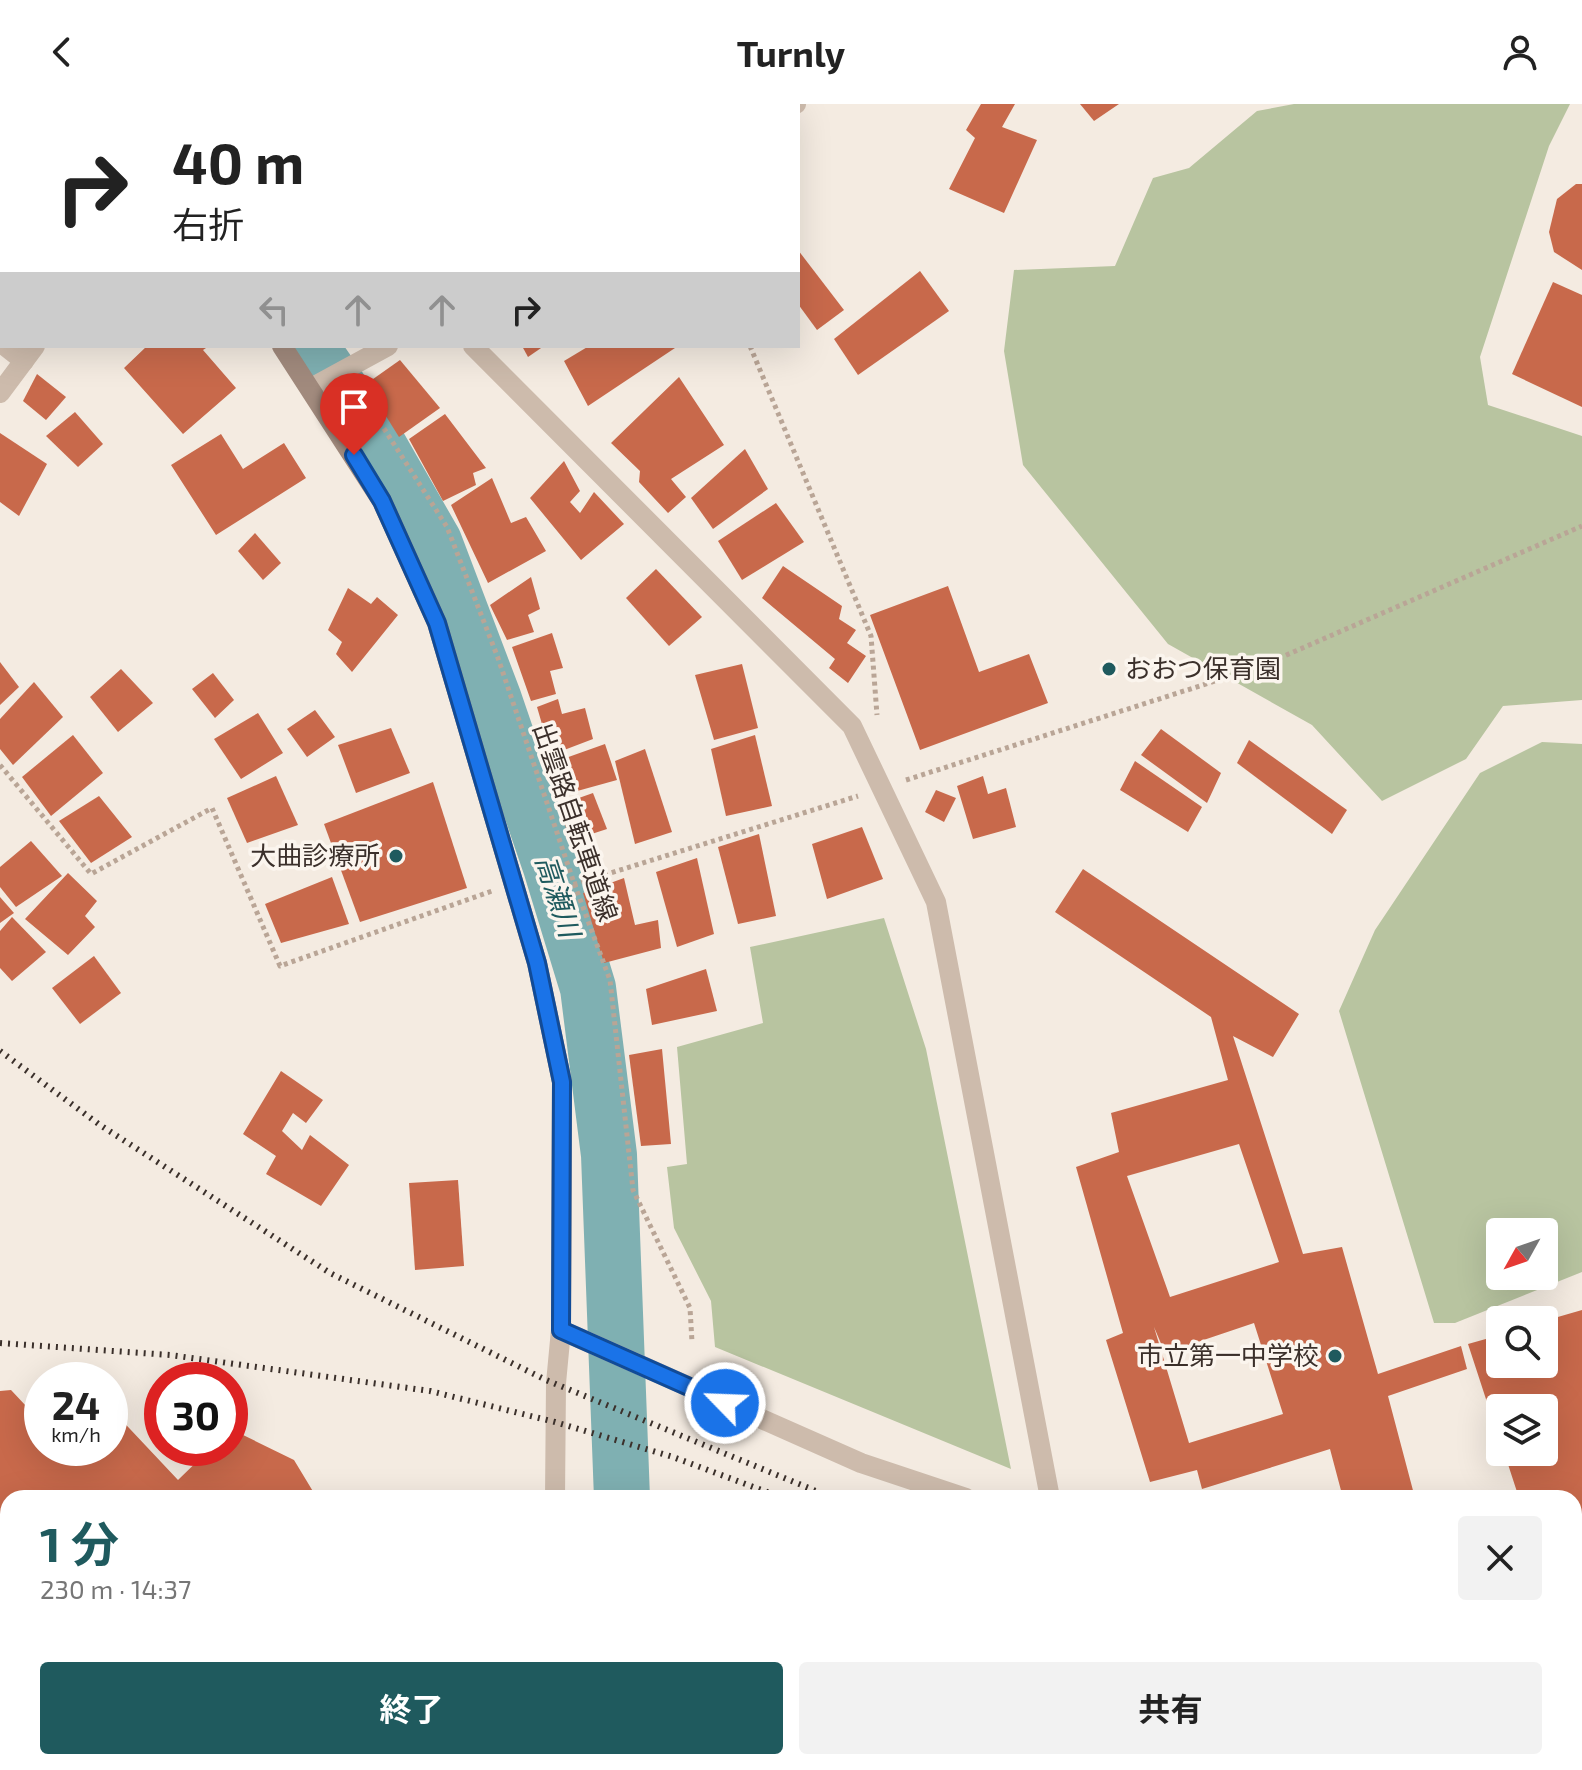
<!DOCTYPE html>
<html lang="ja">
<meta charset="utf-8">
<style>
:root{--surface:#fff;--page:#f2f2f2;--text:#222;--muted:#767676;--accent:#1f5a5e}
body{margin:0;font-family:"Exo 2","Noto Sans JP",sans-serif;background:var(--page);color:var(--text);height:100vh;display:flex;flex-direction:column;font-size:30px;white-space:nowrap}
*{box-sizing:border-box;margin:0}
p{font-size:26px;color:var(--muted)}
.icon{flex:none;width:44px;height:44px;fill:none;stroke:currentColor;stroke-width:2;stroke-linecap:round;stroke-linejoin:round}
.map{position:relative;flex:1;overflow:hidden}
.sheet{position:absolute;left:0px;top:1386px;width:1582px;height:280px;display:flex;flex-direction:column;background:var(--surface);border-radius:24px 24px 0 0;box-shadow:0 8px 32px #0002}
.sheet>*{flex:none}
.hud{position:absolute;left:0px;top:0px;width:800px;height:244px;box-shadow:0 8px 32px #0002;background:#fff;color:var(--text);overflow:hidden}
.needle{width:52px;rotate:230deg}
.controls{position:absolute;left:1486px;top:1114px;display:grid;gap:16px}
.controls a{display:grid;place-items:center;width:72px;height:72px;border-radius:8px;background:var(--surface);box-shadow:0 8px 32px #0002;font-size:40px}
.speed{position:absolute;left:24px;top:1258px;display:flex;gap:16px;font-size:40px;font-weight:700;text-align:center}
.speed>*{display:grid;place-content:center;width:104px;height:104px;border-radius:50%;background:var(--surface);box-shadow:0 8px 32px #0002;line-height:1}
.speed small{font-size:20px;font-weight:400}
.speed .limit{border:12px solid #d22;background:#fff;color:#111}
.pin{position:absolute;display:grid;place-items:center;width:68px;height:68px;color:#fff;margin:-82px -34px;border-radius:50% 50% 50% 0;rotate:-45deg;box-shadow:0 0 8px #0007}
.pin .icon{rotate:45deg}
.me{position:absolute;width:88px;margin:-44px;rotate:294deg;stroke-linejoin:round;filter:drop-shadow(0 0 6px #0008)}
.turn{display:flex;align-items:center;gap:28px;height:168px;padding:0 40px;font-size:36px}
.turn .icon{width:104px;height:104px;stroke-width:2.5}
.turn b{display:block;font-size:56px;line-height:68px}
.lanes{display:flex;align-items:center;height:76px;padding:0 40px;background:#0003;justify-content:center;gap:40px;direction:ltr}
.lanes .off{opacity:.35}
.round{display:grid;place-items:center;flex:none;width:84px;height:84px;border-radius:8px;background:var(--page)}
.head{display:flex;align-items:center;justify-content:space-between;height:136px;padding:0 40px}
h1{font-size:48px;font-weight:700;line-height:60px;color:var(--accent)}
.primary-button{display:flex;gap:16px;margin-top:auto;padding:16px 40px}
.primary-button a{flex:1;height:92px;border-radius:8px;background:var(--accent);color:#fff;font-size:32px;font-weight:700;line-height:92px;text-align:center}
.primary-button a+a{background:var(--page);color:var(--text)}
header{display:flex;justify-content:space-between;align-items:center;height:104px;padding:0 40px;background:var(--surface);font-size:36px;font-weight:700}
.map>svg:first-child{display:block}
.green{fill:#b8c4a0;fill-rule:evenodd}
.water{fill:#7fb0b2}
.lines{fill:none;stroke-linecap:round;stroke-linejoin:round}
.river{stroke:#7fb0b2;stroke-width:56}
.building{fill:#c8694b;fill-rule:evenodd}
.path{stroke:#b9a596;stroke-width:5;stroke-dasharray:4 4;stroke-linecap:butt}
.street{stroke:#cdbbac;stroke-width:20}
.secondary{stroke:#a18a7d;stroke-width:20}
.rail{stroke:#3b302b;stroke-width:6;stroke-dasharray:2 6;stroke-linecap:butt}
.route-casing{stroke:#114b97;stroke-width:20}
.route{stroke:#1a73e8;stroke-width:14}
.poi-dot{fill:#1f5a5e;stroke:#fbf5ee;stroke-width:3}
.labels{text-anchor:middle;stroke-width:7;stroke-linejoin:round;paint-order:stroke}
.poi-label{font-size:26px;fill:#3b302b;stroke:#fbf5ee;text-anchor:end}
.street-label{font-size:26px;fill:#3b302b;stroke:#fbf5ee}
.water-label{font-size:28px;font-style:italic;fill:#1f5a5e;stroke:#fbf5ee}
</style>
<header><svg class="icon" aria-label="back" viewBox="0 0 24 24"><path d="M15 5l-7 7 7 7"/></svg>Turnly<svg class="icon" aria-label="person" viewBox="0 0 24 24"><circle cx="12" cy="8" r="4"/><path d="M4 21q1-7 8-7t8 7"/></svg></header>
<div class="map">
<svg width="1582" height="1666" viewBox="0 0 1582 1666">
<rect width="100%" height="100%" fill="#f4ebe1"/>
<g class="green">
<path d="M1294,0H1570L1549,42L1480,253L1488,301L1582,332V596L1503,602L1466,655L1382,697L1312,621L1168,540L1023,361L1004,247L1014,166L1115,162L1153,74L1189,64L1257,7Z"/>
<path d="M1542,638L1582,640V1168L1455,1219H1434L1339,907L1375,826L1480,669ZM1500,1128H1544V1172H1500Z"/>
<path d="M884,814L926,945L1011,1365L715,1243L711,1197L674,1124L667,1063L687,1060L677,943L763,919L750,843Z"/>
</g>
<path class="water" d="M1574,1509L1582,1513V1586L1574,1582Z"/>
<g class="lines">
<g class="river">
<path d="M99,0L102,2"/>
<path d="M310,242L376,337L434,438L494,596L551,763L588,884L609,1051L622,1394"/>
<path d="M644,1658L645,1666"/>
</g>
</g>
<g class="building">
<path d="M981,0H1015L1002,23L1037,36L1004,109L949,85L975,34L966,26Z"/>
<path d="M1080,0H1119L1094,17Z"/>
<path d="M1576,80H1582V166L1554,148L1549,128L1557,95Z"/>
<path d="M798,146L844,206L817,226L798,200Z"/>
<path d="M920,167L949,207L858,271L834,235Z"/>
<path d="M1553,178L1582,191V303L1512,270Z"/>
<path d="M147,242H209L203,246L236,284L183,330L124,264Z"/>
<path d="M522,242H544L528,253Z"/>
<path d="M589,242H678L588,302L564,257Z"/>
<path d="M400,256L440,304L399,333L366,280Z"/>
<path d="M37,270L66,293L46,316L23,297Z"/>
<path d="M679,273L724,341L671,375L686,393L668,409L639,378L640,367L611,339Z"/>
<path d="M75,308L103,340L78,363L46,332Z"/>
<path d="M445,310L486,364L473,369L476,381L443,397L409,335Z"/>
<path d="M0,329L47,360L19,412L0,398Z"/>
<path d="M221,330L243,365L284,339L306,374L216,431L171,361Z"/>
<path d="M745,345L768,385L713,425L691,394Z"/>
<path d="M564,357L580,387L570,398L580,409L594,388L624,420L581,456L530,394Z"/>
<path d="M492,374L511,419L526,413L546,447L488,479L451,401Z"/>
<path d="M776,399L804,438L742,476L718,437Z"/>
<path d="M255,429L281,459L263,476L238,447Z"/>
<path d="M783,462L842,502L839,515L856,526L847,539L866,552L848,579L829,564L835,555L762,494Z"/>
<path d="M656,465L702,513L669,542L626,494Z"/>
<path d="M531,473L540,505L528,511L534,528L507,536L490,501Z"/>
<path d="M948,482L979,568L1029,550L1048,599L920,646L870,511Z"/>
<path d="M348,484L371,500L377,493L398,511L352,568L336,550L342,538L328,526Z"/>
<path d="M552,529L563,564L550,567L556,590L531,597L512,543Z"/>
<path d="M0,558L19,583L0,601Z"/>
<path d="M742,560L758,624L714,636L695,571Z"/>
<path d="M121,565L153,599L118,628L90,593Z"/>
<path d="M213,569L234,596L215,614L192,585Z"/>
<path d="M34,578L63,613L13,661L0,645V615Z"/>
<path d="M558,595L562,610L585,604L593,635L551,651L537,603Z"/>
<path d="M315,606L335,633L307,653L287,625Z"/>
<path d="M258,609L283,649L241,675L214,635Z"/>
<path d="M391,624L410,669L356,689L338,641Z"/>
<path d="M1161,625L1221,669L1207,699L1141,651Z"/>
<path d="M73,631L103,669L51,712L22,673Z"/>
<path d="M755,631L772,702L726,712L711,645Z"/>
<path d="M1249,636L1347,706L1332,730L1237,659Z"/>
<path d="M605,640L617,676L570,689L560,656Z"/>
<path d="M645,645L672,728L635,740L615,657Z"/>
<path d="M1135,657L1202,703L1188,728L1120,686Z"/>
<path d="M276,672L298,721L247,739L227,694Z"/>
<path d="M983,672L988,690L1006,684L1016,723L973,735L957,682Z"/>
<path d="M433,678L467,784L360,818L324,720Z"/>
<path d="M936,686L956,694L944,718L925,708Z"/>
<path d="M593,689L607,725L570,737L559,701Z"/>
<path d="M99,692L132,733L91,759L59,717Z"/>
<path d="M862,723L883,775L827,795L812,740Z"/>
<path d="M759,730L776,812L738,820L718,743Z"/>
<path d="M31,737L62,772L16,803L0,783V763Z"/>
<path d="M697,754L714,830L677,843L656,768Z"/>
<path d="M1083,765L1299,910L1273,953L1233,932L1303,1150L1342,1143L1378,1270L1461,1242L1467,1265L1388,1292L1415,1394H1343L1330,1345L1202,1385L1197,1366L1150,1378L1106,1236L1123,1229L1076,1063L1119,1048L1111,1009L1228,976L1211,913L1055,808ZM1239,1040L1279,1158L1170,1193L1127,1072ZM1254,1219L1283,1310L1189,1339L1154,1223L1165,1249Z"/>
<path d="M68,769L97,797L85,812L95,823L68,851L25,815Z"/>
<path d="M332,773L349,820L281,839L265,800Z"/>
<path d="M624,774L635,821L658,816L661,844L604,859L583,789Z"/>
<path d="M0,793L14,809L0,819Z"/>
<path d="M12,813L46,848L12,877L0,864V827Z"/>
<path d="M94,852L121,889L80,920L52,884Z"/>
<path d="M706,865L717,907L652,921L646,885Z"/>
<path d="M662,945L671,1040L641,1042L629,951Z"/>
<path d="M281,967L323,996L306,1019L293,1009L282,1027L302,1046L310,1031L349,1061L321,1102L266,1070L276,1052L243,1030Z"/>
<path d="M458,1076L464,1162L415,1166L409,1079Z"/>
<path d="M1582,1206V1413L1574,1416V1394H1519L1504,1348H1544V1304H1500L1499,1335L1468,1240L1500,1231V1260H1544V1217Z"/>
<path d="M11,1286L42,1319V1344H65L70,1350L76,1344H110V1312L114,1308L178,1376L211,1344H230V1331L241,1330L294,1356L317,1394H8V1432L0,1424V1287Z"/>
<path d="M89,1658H245L238,1666H81Z"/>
<path d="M497,1658H527L538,1666H493Z"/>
<path d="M736,1658H778L779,1666H730L729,1660Z"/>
<path d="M1279,1658H1314L1313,1666H1278Z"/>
</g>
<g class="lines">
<g class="path">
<path d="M750,242L871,532L877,611"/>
<path d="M358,284L447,423L498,554L574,779L610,876L633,1086L690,1204L692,1238"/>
<path d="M0,661L91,770L212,704L280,862L492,787"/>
<path d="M906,676L1259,563L1582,422"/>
<path d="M543,790L858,692"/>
<path d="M643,1393V1394"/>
<path d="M667,1658V1666"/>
</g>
<g class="street">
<path d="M235,0L238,2"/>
<path d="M679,0V2"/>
<path d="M114,2L116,0"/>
<path d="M429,2L434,0"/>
<path d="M791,2L796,0"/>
<path d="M5,242L24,257"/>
<path d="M473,242L852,622L936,798L1050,1394"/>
<path d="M311,284L388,242"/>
<path d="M0,289L35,242"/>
<path d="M555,1394L556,1279L561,1226L861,1359L966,1394"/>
<path d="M1574,1627L1582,1630"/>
<path d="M595,1658L597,1666"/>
<path d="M858,1658V1666"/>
<path d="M944,1658L945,1666"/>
<path d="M1082,1666L1083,1658"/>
<path d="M1332,1666L1334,1658"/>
</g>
<g class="secondary">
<path d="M56,0L59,2"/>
<path d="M282,242L382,397L437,519L537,859L562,978L561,1226"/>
</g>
<g class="rail">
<path d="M0,947L100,1021L330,1169L546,1276L833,1394"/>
<path d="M0,1239L170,1251L430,1287L555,1318L673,1353L783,1394"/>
<path d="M1447,1658L1467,1666"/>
<path d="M1497,1658L1517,1666"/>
</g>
</g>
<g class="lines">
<defs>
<path id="route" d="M354,351L382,397L437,519L537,859L562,978L561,1226L725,1299"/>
</defs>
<use href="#route" class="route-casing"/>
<use href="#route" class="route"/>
</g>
<g class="poi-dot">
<circle cx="1109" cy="565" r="8"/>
<circle cx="396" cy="752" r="8"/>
<circle cx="1335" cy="1252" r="8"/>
</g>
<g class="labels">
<g class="poi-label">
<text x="1125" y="574" text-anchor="start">おおつ保育園</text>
<text x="380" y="761">大曲診療所</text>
<text x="1319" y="1261">市立第一中学校</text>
</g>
<g class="street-label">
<text transform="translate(575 718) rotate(71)" y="9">出雲路自転車道線</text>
</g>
<g class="water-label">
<text transform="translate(558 792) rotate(72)" y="10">高瀬川</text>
</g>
</g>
</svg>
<div class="controls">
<a><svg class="needle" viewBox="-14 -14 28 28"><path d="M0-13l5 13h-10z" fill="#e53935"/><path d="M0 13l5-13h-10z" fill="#767676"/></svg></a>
<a><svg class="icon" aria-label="search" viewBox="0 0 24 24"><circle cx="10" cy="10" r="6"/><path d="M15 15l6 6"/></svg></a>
<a><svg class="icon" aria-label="layers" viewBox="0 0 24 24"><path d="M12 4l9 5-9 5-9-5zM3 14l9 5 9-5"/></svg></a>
</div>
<div class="speed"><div>24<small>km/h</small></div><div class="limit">30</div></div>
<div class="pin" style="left:354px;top:351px;background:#d93025"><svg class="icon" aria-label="arrive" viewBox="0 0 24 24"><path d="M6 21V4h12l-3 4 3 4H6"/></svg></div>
<svg class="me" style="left:725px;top:1299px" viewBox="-20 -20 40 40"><circle r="17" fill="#1a73e8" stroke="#fff" stroke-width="3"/><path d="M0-11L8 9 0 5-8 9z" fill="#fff"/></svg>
<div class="hud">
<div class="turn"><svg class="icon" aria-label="right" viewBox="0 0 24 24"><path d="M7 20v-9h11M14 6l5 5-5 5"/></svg><div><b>40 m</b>右折</div></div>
<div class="lanes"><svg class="icon off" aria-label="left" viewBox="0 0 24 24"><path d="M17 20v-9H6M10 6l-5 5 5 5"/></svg><svg class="icon off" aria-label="ahead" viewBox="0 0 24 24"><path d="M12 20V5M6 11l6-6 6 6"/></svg><svg class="icon off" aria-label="ahead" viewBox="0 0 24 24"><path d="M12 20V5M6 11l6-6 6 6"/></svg><svg class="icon" aria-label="right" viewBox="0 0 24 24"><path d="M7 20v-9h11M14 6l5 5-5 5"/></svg></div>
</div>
<section class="sheet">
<div class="head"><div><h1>1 分</h1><p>230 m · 14:37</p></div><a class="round"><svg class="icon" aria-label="close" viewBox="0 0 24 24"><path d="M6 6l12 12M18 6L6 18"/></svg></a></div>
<div class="primary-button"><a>終了</a><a>共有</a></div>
</section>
</div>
